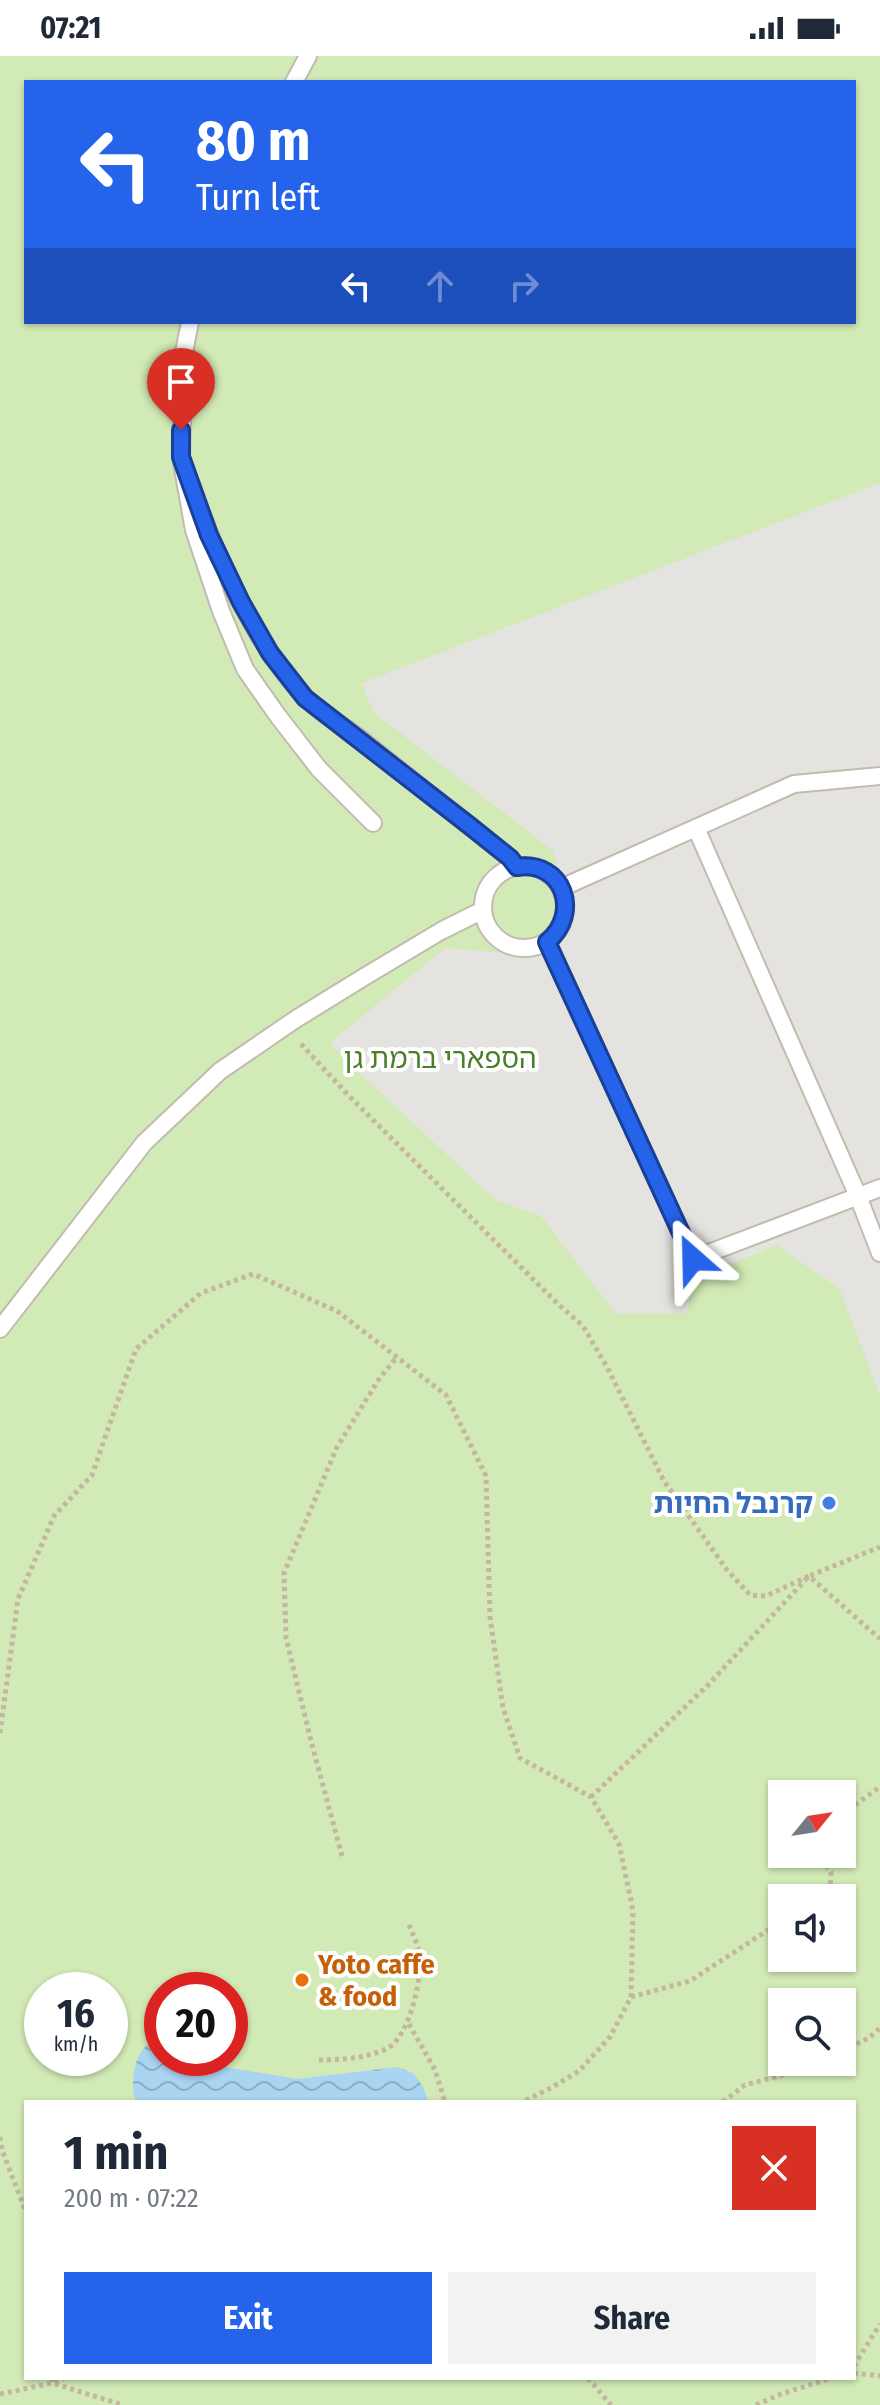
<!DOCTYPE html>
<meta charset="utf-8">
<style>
:root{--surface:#fff;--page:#f2f2f3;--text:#1f2937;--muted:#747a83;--accent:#2563eb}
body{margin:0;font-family:"Fira Sans Condensed","Noto Sans Hebrew",sans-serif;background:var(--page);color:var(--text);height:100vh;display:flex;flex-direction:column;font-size:30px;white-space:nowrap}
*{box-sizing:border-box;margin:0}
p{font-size:26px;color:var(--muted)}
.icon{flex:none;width:44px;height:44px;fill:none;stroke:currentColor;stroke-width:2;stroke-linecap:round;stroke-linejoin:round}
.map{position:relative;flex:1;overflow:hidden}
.drawer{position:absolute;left:24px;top:2044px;width:832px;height:280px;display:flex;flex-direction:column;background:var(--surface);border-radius:0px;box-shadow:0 2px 6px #0004}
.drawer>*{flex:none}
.hud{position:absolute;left:24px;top:24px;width:832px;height:244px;border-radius:0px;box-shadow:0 2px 6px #0004;background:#2563eb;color:#fff;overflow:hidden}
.needle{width:52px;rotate:60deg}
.controls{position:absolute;left:768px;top:1724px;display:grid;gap:16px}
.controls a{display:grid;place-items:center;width:88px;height:88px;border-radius:0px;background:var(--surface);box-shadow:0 2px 6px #0004;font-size:40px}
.speed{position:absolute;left:24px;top:1916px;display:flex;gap:16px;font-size:40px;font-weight:700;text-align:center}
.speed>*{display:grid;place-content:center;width:104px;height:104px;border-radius:50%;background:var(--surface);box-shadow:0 2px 6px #0004;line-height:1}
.speed small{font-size:20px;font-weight:400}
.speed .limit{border:12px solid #d22;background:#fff;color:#111}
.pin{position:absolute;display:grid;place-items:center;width:68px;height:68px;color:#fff;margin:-82px -34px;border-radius:50% 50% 50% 0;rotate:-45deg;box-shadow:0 0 8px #0007}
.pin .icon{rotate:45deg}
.me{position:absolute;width:88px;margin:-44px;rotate:335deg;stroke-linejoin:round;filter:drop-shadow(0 0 6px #0008)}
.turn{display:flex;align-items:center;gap:28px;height:168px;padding:0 40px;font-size:36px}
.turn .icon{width:104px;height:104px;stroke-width:2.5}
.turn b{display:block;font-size:56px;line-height:68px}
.lanes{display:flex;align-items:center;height:76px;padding:0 40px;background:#0003;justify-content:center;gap:40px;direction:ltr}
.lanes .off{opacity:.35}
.round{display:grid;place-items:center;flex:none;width:84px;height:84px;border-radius:0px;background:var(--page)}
.head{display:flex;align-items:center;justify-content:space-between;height:136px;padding:0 40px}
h1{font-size:48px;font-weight:700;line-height:60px}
.cta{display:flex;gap:16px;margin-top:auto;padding:16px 40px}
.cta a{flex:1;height:92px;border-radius:0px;background:var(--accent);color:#fff;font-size:32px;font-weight:700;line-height:92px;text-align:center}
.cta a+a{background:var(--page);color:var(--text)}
.status{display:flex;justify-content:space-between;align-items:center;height:56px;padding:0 40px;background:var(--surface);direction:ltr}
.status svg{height:22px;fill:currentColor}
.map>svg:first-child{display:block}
.park{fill:#d2eab5;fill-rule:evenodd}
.parking{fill:#e5e3e0}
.water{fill:url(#water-waves)}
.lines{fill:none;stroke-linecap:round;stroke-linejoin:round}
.service-casing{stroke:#c2bbae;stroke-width:20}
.path{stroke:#c4b79f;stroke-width:5;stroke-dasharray:4 4;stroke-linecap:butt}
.service{stroke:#fff;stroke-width:16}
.route-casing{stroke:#184099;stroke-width:20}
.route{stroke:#2563eb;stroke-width:14}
.shop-dot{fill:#3f7fe0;stroke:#fff;stroke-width:3}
.food-dot{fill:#e8710a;stroke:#fff;stroke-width:3}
.labels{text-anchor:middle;stroke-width:8;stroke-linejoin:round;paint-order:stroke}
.park-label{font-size:28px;fill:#4a7f2a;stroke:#fff}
.shop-label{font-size:28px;font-weight:bold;fill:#366cbe;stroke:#fff;text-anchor:end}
.food-label{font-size:28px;font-weight:bold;fill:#c56008;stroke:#fff;text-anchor:start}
</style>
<div class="status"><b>07:21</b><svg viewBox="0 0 49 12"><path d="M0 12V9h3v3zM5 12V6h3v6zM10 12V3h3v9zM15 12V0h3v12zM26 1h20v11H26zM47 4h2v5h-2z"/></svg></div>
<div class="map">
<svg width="880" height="2349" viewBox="0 0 880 2349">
<defs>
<pattern id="water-waves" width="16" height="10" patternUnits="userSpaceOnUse" patternTransform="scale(2)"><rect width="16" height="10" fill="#a9d4f2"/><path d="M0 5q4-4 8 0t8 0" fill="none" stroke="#8caec5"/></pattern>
</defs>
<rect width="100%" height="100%" fill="#f6f3ec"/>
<path class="park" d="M0,0H880V2349H0ZM26,26H854V266H26ZM782,1738H842V1798H782ZM782,1842H842V1902H782ZM42,1934H110V2002H42ZM162,1934H230V2002H162ZM782,1946H842V2006H782ZM26,2046H854V2322H26Z"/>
<path class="parking" d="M880,427V1339L839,1232L776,1189L692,1225L687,1258H616L541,1160L497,1145L355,1013L330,987L445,892L543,900L560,891L572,849L552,794L373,656L362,627Z"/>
<path class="water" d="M162,1981V2002H218V2010L298,2023L397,2011L413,2017L422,2029L429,2046H136C130,2031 133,2003 145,1991C149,1987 157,1983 162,1981Z"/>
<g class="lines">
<defs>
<g id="service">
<path d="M294,26L308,0"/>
<path d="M190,266L184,296L181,401L194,474L221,555L245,613L278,660L319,713L373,767"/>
<path d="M196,444C222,512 254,586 304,640C320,657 344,670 362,684C411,724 461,763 510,802L517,811"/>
<path d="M696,772L858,1140L880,1197"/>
<circle cx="524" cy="851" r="41"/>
<path d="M561,832L794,728L880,720"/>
<path d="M547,886L693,1203L880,1132"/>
<path d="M0,1273L144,1087L220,1015L296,963L364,921L441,875L483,854"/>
</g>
</defs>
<use href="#service" class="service-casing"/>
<g class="path">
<path d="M301,988L350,1041L557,1247L583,1270L607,1311L664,1425L727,1514L750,1539L766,1540L809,1520L880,1583"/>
<path d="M0,1677L18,1543L54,1460L92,1419L136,1293L201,1237L253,1218L337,1255L446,1339L486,1420L490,1561L503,1652L520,1702L591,1741L619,1788L633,1854L631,1941L610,1981L579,2015L551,2032L522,2046"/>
<path d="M591,1741L708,1629L809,1520L880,1491"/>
<path d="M842,1758L880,1731"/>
<path d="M815,1798L831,1816L830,1834L817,1842"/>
<path d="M342,1800L311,1685L286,1582L284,1517L337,1391L379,1323L397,1301"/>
<path d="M631,1941L690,1925L782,1865"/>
<path d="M409,1968L435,2014L445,2046"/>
<path d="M842,1995L869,1982L880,1972"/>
<path d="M319,2004C340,2004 366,2002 386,1993C410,1982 425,1916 418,1892C416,1884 412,1877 409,1869"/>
<path d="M723,2046L745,2029L805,2013L819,2006"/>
<path d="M0,2081L2,2094L26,2156"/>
<path d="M854,2310L880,2268"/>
<path d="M854,2317L880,2320"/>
<path d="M52,2322V2327L123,2349"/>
<path d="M588,2322L611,2349"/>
<path d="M0,2338L52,2327L64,2322"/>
<path d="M756,2349L781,2338L832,2322"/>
</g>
<use href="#service" class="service"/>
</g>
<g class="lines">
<defs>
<path id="route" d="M181,374V401L209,479L241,546L270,597L305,642L470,770L510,802L517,811C563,804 582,857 547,886L693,1203"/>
</defs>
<use href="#route" class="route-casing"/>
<use href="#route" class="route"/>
</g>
<circle class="shop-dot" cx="829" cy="1447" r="8"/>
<circle class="food-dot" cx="302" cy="1924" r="8"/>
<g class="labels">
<g class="park-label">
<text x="440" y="1012">הספארי ברמת גן</text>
</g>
<g class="shop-label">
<text x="813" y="1457">קרנבל החיות</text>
</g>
<g class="food-label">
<text x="318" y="1918">Yoto caffe<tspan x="318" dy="32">&amp; food</tspan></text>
</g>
</g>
</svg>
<div class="controls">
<a><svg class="needle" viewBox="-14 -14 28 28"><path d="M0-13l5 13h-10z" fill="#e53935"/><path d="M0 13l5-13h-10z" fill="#747a83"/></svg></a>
<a><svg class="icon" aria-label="sound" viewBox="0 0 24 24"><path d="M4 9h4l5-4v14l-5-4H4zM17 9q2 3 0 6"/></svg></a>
<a><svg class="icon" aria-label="search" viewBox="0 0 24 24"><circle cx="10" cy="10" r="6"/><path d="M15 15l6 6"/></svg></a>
</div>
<div class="speed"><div>16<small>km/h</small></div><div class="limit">20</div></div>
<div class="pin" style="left:181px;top:374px;background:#d93025"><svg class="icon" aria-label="arrive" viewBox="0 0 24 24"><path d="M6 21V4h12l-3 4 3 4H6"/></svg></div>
<svg class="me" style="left:693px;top:1203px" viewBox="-20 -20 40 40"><path d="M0-17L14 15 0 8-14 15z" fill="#2563eb" stroke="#fff" stroke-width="4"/></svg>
<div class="hud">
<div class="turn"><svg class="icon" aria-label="left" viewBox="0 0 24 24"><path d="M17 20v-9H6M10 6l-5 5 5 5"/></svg><div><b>80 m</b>Turn left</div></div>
<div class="lanes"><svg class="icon" aria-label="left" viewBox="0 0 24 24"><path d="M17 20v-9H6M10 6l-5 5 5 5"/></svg><svg class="icon off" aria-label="ahead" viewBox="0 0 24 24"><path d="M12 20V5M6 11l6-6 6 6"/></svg><svg class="icon off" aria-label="right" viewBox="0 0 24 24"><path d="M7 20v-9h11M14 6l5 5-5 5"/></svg></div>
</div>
<section class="drawer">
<div class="head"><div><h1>1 min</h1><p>200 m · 07:22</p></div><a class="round" style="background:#d93025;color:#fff"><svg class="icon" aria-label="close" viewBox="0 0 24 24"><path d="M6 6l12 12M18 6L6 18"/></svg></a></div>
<div class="cta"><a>Exit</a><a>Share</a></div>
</section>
</div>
